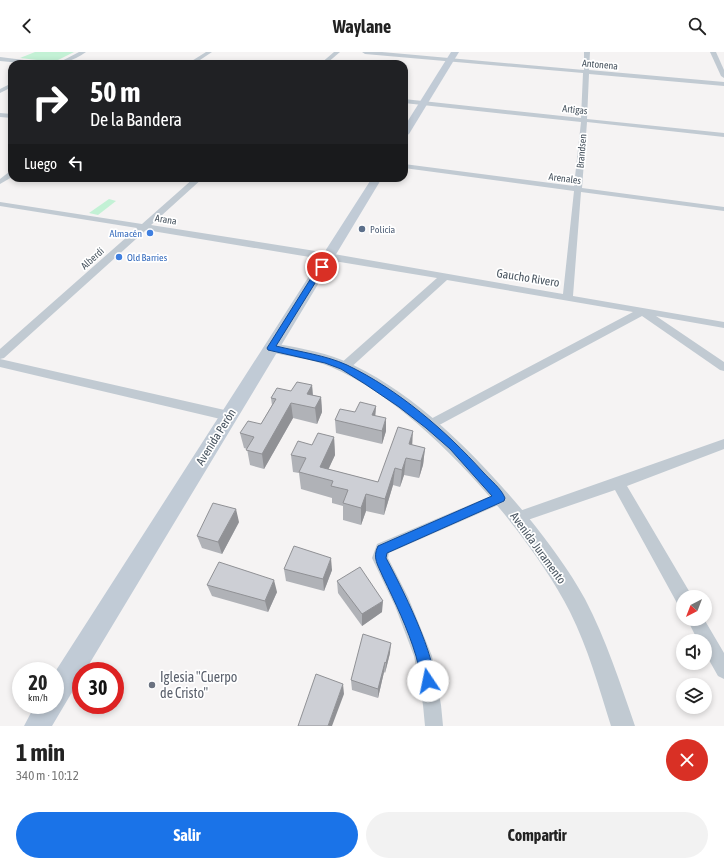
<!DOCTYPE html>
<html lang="es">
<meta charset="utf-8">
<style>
:root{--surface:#fff;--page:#f2f2f2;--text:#222;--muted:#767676;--accent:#1a73e8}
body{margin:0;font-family:"Asap Condensed",sans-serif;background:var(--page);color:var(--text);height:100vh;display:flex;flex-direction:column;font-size:15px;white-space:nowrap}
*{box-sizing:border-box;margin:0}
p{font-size:13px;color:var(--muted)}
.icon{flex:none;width:22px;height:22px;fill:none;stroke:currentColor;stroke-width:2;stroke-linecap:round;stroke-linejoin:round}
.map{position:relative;height:674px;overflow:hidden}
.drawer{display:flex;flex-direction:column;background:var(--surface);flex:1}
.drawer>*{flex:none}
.top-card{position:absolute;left:8px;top:8px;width:400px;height:122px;border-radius:12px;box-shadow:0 2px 6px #0003;background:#202124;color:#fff;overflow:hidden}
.needle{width:26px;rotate:222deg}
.buttons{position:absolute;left:676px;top:538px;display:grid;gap:8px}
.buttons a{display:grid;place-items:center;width:36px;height:36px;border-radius:50%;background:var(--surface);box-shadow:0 2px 6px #0003;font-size:20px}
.speed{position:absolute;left:12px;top:610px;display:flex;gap:8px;font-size:20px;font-weight:700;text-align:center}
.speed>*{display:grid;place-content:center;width:52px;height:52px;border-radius:50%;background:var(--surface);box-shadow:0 2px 6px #0003;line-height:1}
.speed small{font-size:10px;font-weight:400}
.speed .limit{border:6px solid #d22;background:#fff;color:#111}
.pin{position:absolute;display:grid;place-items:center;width:34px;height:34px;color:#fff;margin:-17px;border:2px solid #fff;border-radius:50%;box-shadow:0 1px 4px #0007}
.me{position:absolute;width:44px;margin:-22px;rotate:349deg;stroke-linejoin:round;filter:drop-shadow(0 0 3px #0008)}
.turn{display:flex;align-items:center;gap:14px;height:84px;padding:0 16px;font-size:18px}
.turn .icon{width:52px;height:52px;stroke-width:2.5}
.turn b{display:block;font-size:28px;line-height:34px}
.then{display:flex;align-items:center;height:38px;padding:0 16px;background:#0003;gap:8px;font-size:15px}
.round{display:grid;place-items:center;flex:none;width:42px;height:42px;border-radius:21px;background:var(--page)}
.headline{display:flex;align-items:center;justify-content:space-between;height:68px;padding:0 16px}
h1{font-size:24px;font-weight:700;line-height:30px}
.cta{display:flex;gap:8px;margin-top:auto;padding:8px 16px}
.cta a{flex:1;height:46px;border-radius:24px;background:var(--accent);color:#fff;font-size:16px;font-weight:700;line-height:46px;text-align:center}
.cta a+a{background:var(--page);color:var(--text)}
header{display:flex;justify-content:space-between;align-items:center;height:52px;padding:0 16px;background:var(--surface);font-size:18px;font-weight:700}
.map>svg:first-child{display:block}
.green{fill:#c3f1d5}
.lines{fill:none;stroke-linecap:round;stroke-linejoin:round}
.minor{fill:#c1cad2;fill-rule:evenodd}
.tertiary{fill:#c1cad2;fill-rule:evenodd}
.secondary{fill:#c1cbd6;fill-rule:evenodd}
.wall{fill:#b0b2b7}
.shaded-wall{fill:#909195}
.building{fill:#cdcfd5;stroke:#909195}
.route{fill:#1a73e8;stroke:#114b97}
.service-dot{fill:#5c6f8a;stroke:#fff;stroke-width:1.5}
.shop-dot{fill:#3f7fe0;stroke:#fff;stroke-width:1.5}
.worship-dot{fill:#6b7280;stroke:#fff;stroke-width:1.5}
.labels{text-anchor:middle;stroke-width:3.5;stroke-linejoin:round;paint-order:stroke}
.far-street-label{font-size:10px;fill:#4a5661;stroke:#fff}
.far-service-label{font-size:10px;fill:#4e5e75;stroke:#fff;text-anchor:start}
.far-shop-label{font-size:10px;fill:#366cbe;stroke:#fff;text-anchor:end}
.street-label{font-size:12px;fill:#4a5661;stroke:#fff}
.near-worship-label{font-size:14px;fill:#5b616d;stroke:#fff;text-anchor:start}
</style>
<header><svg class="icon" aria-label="back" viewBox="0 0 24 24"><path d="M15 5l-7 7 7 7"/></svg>Waylane<svg class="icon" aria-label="search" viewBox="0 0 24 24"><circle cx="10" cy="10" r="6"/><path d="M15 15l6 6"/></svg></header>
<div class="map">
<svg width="724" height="674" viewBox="0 0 724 674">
<rect width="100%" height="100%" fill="#f5f3f3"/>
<g class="green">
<path d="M35,0H74L54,10L20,6Z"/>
<path d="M109,147L116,149L98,163L89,161Z"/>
</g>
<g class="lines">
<g class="minor">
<path d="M79,0H86C61,19 29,11 0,9V5L56,12Z"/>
<path d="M206,0H212L194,12H187Z"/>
<path d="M334,0H340L326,12H320Z"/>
<path d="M362,0H382L584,18V0H590L589,18L724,30V34L589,22L587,67L724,81V85L587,70L582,136L724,155V159L581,140L573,244L724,270V276L656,264L724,310V319L720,318L642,264L430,378L425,376L424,373L425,370L633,260L447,228L348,318H340L338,315L340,312L437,226L146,178L4,306L0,307V297L137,176L0,154V150L142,172L194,126H203L151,173L328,201L563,242L574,139L404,116V112L574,134L581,70L404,51V47L581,66L583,21L365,2Z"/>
<path d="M710,0H716L724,18V26L721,24Z"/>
<path d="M12,31V35L0,41V37Z"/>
<path d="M0,61L12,62V66L0,65Z"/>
<path d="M9,120H12V125L0,132V127Z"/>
<path d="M0,307L229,359L233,361L235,364L233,367L229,369L0,315Z"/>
<path d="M724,387V397L627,434L689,539L691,545H683V553L677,551L615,438L516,472L511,470L509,466L511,462Z"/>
<path d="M500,440L505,442L507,446L505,450L389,501L388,506L408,545L432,604L441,653L443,674H425L423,653L414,604L395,554L372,506L377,492Z"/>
<path d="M687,567H704L724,601V627L718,624L705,601V589H698Z"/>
</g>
<path class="tertiary" d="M271,291C295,295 319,299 342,308C414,338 479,406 528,465C549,491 569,518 585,547C606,587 620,631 635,674H611C599,636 588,596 570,560C528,477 418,351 331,315C310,306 288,305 266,299L264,296L266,293Z"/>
<g class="secondary">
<path d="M451,0H459L409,82L404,85V75Z"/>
<path d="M372,126H382L85,619H81V625L52,674H24L35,653H55V620Z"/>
</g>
</g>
<g class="wall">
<path d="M312,333L313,343L321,345L322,360L317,372L293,366L264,417L250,413L247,397L244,396L240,381L261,372L272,353L271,346Z"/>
<path d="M376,354L375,364L386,379L382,392L336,381L335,368Z"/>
<path d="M334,385L335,403L328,417L378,430L412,393L425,396L423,413L419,426L404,423L400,435L393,433L384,463L366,459L361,473L343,468V454L332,451V446L301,437L299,421L293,420L291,403L312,393Z"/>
<path d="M239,470L222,502L202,496L197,484Z"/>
<path d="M284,517L332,518L324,539L286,529Z"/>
<path d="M337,529L382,560L362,574L338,541Z"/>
<path d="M207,533L277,540L268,560L212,544Z"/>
<path d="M390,601L385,621L384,620L378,646L352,638L351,628Z"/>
</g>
<g class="shaded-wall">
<path d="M312,333L313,348L307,342Z"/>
<path d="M321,345L322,360L317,372L315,356Z"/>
<path d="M291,351L293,366L264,417L262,402Z"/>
<path d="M376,354L375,367L372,363Z"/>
<path d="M386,366V379L382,392V379Z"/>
<path d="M413,379L412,396L409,392Z"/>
<path d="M334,385L335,403L324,427L320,415Z"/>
<path d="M425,396L423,413L419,426L421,409Z"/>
<path d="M406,406L404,423L400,435L402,418Z"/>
<path d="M395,416L393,433L384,463L385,447Z"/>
<path d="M366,442V459L361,473V456Z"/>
<path d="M236,457L239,470L222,502L218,490Z"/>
<path d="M331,506L332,518L324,539L323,527Z"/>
<path d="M274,528L277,540L268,560L265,549Z"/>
<path d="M383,549L382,560L362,574V562Z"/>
<path d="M391,591L390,601L385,621L386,611Z"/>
<path d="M385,610L384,620L378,646V637Z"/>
<path d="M343,632L344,642L332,674H328Z"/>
</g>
<g class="building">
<path d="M297,330L312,333L307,342L321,345L315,356L291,351L262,402L246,398L254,385L240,381L248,369L261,372L276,347L271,346L277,336L291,339Z"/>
<path d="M360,350L376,354L372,363L386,366L382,379L335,368L340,357L355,360Z"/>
<path d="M398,375L413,379L409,392L425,396L421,409L406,406L402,418L395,416L385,447L366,442L361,456L343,451L348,438L331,434L333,429L299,420L306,406L291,403L298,389L312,393L318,381L334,385L320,415L378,430Z"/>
<path d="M213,451L236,457L218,490L197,484Z"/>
<path d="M294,494L331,506L323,527L284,517Z"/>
<path d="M219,510L274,528L265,549L207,533Z"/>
<path d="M360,515L383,549L362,562L337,529Z"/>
<path d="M363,582L391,591L386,611L385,610L378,637L351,628Z"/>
<path d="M316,622L343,632L328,674H298Z"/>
</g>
<path class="route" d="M322,213L325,215L276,294C300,300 325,303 347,313C399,338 445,378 483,420C490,428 501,436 505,446L504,449L387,501L386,506C398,528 441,612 433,634L428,636L423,634C419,624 419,614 416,604C408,577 395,550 383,525C378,513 372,506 378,494L492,444L450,397L426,376L399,355L365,332L341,317L325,311L268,298L267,296L318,215Z"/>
<circle class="service-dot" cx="362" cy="177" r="4"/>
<g class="shop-dot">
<circle cx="150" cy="181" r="4"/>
<circle cx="119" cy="205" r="4"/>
</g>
<circle class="worship-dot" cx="152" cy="633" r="4"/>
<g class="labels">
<g class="far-street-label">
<text transform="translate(600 12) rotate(5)" y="4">Antonena</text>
<text transform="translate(575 57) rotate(6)" y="4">Artigas</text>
<text transform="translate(581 99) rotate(-85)" y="4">Brandsen</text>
<text transform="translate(565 126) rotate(8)" y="4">Arenales</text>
<text transform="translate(166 167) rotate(9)" y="4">Arana</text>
<text transform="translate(92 206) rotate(-42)" y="4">Alberdi</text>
</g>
<g class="far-service-label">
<text x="370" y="181">Policía</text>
</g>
<g class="far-shop-label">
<text x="142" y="185">Almacén</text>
<text x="127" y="209" text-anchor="start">Old Barries</text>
</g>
<g class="street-label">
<text transform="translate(528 226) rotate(9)" y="4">Gaucho Rivero</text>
<text transform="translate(216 385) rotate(-58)" y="4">Avenida Perón</text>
<text transform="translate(538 496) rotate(54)" y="4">Avenida Juramento</text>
</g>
<g class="near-worship-label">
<text x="160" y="630">Iglesia "Cuerpo<tspan x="160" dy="16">de Cristo"</tspan></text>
</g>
</g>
</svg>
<div class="buttons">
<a><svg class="needle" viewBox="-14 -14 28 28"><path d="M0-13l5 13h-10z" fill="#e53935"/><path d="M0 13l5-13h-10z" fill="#767676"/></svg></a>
<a><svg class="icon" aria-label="sound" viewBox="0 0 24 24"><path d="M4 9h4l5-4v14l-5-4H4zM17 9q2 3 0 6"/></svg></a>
<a><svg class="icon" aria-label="layers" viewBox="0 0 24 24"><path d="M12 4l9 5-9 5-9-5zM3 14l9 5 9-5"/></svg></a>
</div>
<div class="speed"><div>20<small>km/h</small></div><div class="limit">30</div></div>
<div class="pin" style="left:322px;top:215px;background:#d93025"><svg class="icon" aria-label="arrive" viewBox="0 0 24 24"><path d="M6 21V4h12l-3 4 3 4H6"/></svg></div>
<svg class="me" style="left:428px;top:629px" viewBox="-20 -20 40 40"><circle r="19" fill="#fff"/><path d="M0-13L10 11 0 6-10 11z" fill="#1a73e8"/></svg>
<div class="top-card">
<div class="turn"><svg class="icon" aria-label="right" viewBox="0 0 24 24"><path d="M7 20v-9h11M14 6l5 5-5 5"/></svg><div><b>50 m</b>De la Bandera</div></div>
<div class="then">Luego<svg class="icon" aria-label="left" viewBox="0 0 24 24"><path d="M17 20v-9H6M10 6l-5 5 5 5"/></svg></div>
</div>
</div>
<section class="drawer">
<div class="headline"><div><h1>1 min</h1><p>340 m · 10:12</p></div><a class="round" style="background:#d93025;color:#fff"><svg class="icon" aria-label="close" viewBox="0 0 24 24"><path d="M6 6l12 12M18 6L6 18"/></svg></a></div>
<div class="cta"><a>Salir</a><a>Compartir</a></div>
</section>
